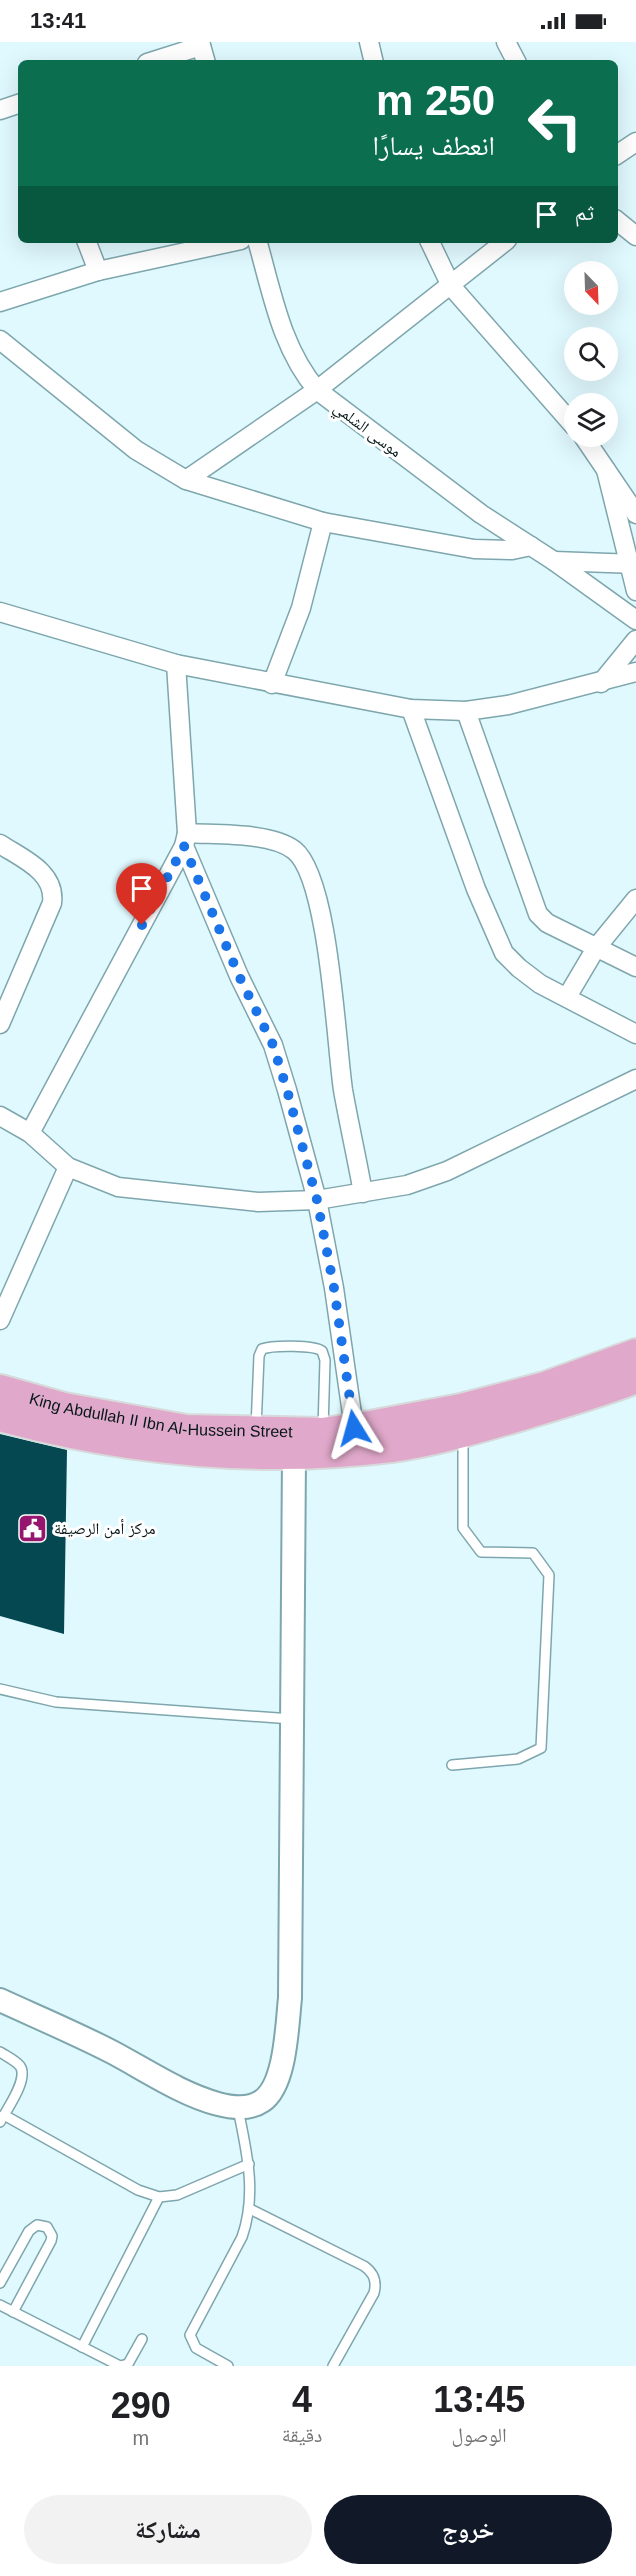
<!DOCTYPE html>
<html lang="ar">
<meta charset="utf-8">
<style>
:root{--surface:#fff;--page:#f2f2f2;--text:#202124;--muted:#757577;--accent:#111827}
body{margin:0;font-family:Helvetica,"Noto Naskh Arabic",sans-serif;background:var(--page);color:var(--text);direction:rtl;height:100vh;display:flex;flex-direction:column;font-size:22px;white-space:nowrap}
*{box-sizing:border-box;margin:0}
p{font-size:20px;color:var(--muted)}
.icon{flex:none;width:33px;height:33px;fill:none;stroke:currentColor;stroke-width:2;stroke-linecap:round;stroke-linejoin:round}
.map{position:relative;height:2324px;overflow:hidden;direction:ltr}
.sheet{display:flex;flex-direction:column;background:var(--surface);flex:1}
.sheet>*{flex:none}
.top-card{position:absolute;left:18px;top:18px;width:600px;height:183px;border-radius:9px;box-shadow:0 6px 24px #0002;direction:rtl;background:#0b6e4f;color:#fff;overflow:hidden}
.needle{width:39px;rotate:157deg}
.tools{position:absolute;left:564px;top:219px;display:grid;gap:12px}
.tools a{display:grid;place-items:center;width:54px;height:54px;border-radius:50%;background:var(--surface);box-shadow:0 6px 24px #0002;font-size:30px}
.pin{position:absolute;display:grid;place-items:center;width:51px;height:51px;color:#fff;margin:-62px -26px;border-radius:50% 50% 50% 0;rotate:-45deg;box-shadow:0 0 6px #0007}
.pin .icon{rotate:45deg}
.me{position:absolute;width:66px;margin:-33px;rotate:352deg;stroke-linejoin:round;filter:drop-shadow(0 0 4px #0008)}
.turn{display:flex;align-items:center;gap:21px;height:126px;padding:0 24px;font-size:27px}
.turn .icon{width:78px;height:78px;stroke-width:2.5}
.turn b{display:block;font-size:42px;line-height:51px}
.then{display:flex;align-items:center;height:57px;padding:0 24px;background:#0003;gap:12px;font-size:22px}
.eta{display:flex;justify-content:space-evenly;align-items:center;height:102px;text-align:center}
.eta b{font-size:36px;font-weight:700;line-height:42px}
.cta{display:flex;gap:12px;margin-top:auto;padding:12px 24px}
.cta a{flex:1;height:69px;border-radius:36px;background:var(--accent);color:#fff;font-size:24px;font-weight:700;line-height:69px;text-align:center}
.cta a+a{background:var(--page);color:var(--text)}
.status{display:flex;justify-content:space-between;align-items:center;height:42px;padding:0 30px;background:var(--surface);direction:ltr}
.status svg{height:16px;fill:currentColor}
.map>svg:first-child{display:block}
.building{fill:#054851}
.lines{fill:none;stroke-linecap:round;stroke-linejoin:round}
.service-casing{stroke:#7ea6ad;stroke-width:12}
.minor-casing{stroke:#7ea6ad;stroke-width:21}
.tertiary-casing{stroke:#7ea6ad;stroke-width:26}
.primary-casing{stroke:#d7dada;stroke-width:32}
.service{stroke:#fff;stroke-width:9}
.minor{stroke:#fff;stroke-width:18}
.tertiary{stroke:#fff;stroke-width:22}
.primary{stroke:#e0a8ca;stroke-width:28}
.route{stroke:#1a73e8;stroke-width:10;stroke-dasharray:0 18}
.labels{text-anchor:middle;stroke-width:6;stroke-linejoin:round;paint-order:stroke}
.street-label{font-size:16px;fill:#071719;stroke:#fff}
.poi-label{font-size:16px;fill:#071719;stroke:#fff;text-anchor:start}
</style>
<div class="status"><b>13:41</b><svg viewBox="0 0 49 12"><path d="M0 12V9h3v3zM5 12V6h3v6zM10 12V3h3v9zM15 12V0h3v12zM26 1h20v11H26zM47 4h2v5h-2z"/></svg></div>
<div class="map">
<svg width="636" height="2324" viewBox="0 0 636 2324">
<rect width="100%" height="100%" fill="#e0f9fe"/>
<path class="building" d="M0,1392L67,1408L64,1592L0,1574Z"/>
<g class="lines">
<defs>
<g id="service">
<path d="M256,1386L259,1314L262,1307C273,1303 314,1303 322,1309L325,1318L323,1387"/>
<path d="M0,1647L56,1660L292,1677"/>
<path d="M452,1723L518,1717L541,1706L549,1533L533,1511L481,1510L463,1486V1394"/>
<path d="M0,2010C6,2014 15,2018 20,2024C29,2037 7,2067 0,2080"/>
<path d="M4,2073L138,2148L159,2155L177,2153L249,2122"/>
<path d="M250,2167L364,2224C374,2231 377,2239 374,2251L333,2324"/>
<path d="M0,2241L29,2189L37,2183L47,2185L52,2194L51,2199L13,2270"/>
<path d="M0,2263L120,2324L128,2322L142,2297"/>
<path d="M82,2305L159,2155"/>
<path d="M228,2324L196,2306L190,2293L242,2195C257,2152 247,2111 238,2067"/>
</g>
<g id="minor">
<path d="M200,0L206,21"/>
<path d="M369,0L374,21"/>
<path d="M506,0L517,21"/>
<path d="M147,21L201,4"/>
<path d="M0,68L21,61"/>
<path d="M615,114L636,100"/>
<path d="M615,177L636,194"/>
<path d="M86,198L98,229"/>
<path d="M257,198C272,250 281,306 317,348L481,472L554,519L636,578"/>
<path d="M429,198L451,244L574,384"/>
<path d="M0,260L98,229L241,198"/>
<path d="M0,298L136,408L186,438L323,480L474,507L512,508L531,504"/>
<path d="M583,394L636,472"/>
<path d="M606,428L636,549"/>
<path d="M186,438L317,348L507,198"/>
<path d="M554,519L636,522"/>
<path d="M0,570L176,622L411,667L466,669L508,663L636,630"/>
<path d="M601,641L636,598"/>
<path d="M272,642L301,566L323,480"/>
<path d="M411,667L476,847L504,911L519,926L540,942L636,992"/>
<path d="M466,669L538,872L547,881L636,925"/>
<path d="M187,791C216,793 270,790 294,808C329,835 336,1000 343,1048C349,1082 357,1117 363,1151"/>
<path d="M0,802C23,817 56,830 52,861L0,982"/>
<path d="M184,804L239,934L273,1003L287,1048L317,1158L334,1246L354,1386"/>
<path d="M567,955L596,906L636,857"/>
<path d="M0,1074L30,1091L68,1125L118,1145L258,1160L317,1158L407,1143L447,1129L636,1037"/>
<path d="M30,1091L184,804L187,791L176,622"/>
<path d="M0,1278L68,1125"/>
</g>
<path id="tertiary" d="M0,1958C37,1975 75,1991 112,2010C146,2028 181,2052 218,2062C233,2066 249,2068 262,2059C286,2043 287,1983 290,1956L294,1414"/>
<g id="primary">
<path id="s1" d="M0,1347L64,1365L186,1387L323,1390L354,1386L461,1366L545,1344L636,1311"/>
<path d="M0,1375C128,1410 259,1422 391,1406C435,1400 477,1387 519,1375C558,1363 598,1352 636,1337"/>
</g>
</defs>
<use href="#service" class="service-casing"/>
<use href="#minor" class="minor-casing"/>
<use href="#tertiary" class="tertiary-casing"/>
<use href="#primary" class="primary-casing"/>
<use href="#service" class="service"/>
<use href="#minor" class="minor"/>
<use href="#tertiary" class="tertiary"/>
<use href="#primary" class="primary"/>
</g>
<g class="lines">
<path class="route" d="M142,883L184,804L239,934L273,1003L287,1048L317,1158L334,1246L354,1386"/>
</g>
<defs>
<symbol id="civic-square" viewBox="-11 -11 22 22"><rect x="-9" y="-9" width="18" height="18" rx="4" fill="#96166f" stroke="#fff"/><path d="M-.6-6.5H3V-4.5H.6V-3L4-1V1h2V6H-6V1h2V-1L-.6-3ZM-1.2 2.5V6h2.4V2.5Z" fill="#fff"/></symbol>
</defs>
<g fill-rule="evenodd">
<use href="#civic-square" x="16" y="1470" width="33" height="33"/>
</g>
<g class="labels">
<g class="street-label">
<text transform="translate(368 387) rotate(37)" y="6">موسى الشلمي</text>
<text dy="6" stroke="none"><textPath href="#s1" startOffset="164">King Abdullah II Ibn Al-Hussein Street</textPath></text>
</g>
<g class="poi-label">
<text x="54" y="1492">مركز أمن الرصيفة</text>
</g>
</g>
</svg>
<div class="tools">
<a><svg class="needle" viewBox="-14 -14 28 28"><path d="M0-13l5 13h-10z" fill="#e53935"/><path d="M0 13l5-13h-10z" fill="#757577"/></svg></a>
<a><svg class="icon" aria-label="search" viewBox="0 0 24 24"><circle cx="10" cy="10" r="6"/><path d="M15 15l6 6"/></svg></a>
<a><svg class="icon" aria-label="layers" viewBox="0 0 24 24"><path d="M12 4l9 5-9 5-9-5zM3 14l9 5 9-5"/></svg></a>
</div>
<div class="pin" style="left:142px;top:883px;background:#d93025"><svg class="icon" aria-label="arrive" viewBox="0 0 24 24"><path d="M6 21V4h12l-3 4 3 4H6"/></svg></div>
<svg class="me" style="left:354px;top:1386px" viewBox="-20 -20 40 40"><path d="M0-17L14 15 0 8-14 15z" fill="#1a73e8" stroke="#fff" stroke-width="4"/></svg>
<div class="top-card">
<div class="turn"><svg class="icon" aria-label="left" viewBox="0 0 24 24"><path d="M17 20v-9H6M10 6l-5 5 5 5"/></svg><div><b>250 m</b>انعطف يسارًا</div></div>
<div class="then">ثم<svg class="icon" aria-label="arrive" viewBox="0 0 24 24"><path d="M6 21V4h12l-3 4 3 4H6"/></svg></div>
</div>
</div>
<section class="sheet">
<div class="eta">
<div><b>13:45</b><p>الوصول</p></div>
<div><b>4</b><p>دقيقة</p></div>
<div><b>290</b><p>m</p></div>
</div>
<div class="cta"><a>خروج</a><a>مشاركة</a></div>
</section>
